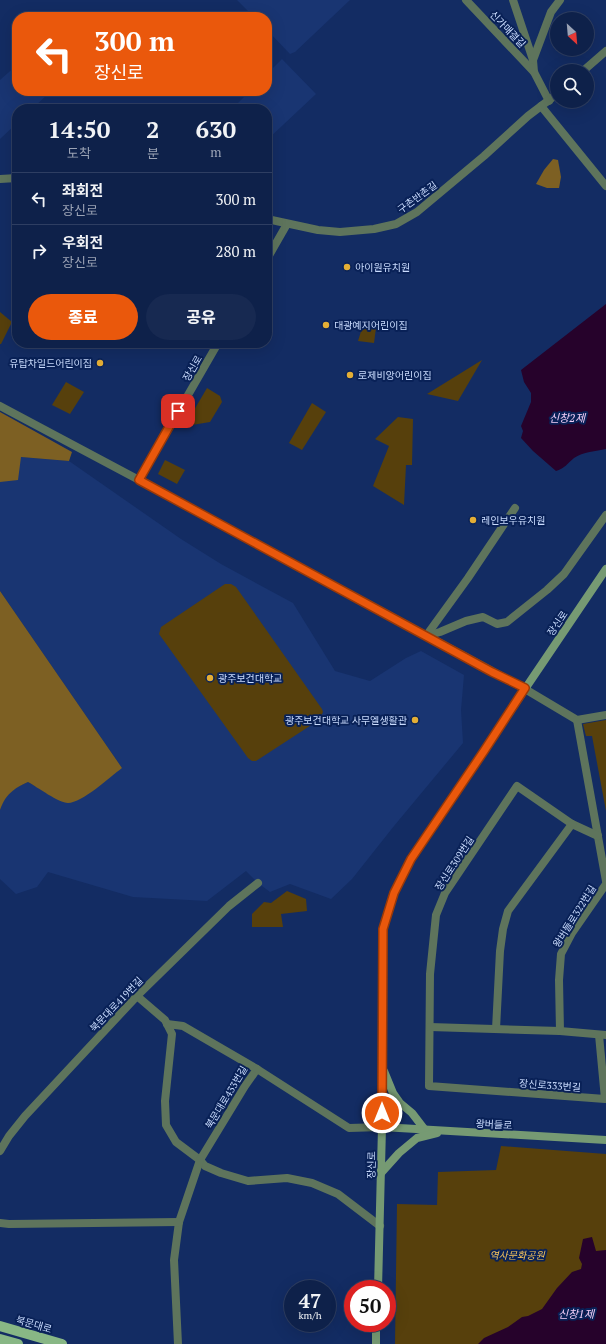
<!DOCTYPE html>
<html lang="ko">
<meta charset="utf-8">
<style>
:root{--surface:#0e214a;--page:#172951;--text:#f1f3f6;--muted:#9ba3b5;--line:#2e3e62;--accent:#ea580c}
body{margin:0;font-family:"PT Serif","Noto Sans KR",serif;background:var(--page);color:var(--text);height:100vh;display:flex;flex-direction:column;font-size:15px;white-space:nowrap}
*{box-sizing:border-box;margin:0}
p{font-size:13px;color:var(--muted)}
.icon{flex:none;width:22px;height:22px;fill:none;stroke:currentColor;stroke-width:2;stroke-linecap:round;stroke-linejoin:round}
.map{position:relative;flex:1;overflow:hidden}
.drawer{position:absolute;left:12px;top:104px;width:260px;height:244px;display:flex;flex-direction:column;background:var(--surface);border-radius:16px;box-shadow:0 4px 16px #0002,0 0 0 1px var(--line)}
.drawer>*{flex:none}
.hud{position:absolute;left:12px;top:12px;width:260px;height:84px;border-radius:16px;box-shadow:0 4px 16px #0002,0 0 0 1px var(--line);background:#ea580c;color:#fff;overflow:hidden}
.needle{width:26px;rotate:154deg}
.buttons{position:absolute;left:550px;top:12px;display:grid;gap:8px}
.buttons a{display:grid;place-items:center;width:44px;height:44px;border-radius:50%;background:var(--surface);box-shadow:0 4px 16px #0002,0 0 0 1px var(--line);font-size:20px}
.speed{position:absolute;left:284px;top:1280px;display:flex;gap:8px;font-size:20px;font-weight:700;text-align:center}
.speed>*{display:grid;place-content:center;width:52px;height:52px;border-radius:50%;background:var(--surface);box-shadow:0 4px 16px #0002,0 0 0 1px var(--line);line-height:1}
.speed small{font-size:10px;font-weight:400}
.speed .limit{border:6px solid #d22;background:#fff;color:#111}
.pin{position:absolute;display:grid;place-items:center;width:34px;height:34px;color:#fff;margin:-17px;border-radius:8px;box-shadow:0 2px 6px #0006}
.me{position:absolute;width:44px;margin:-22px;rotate:0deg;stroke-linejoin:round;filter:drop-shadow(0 0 3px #0008)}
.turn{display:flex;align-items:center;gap:14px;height:84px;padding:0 16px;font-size:18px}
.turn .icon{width:52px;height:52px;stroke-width:2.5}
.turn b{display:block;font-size:28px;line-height:34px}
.eta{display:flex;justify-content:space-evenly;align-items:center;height:68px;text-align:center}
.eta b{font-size:24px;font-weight:800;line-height:28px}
.button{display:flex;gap:8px;margin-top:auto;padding:8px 16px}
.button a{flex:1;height:46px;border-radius:24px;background:var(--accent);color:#fff;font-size:16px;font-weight:800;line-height:46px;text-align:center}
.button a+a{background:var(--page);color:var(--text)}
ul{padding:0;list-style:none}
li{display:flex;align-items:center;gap:12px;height:52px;padding:0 16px;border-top:1px solid var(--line)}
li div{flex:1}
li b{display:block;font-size:15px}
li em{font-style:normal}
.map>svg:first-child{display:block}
.built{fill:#193572}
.green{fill:#57400c}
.forest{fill:#7d6023}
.water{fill:#26022b}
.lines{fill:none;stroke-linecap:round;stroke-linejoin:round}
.street{stroke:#5e745c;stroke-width:8}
.secondary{stroke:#769a73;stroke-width:8}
.primary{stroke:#88b785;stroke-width:10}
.route-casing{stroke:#983908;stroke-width:10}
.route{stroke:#ea580c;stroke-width:7}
.poi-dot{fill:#e4ae35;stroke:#092157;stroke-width:1.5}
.labels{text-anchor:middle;stroke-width:4;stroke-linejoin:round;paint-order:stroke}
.street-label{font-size:10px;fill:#cadcfe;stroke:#092157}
.poi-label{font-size:10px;fill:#cadcfe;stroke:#092157;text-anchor:start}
.park-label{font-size:10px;font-style:italic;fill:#fcc75b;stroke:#092157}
.water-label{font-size:11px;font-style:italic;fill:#f3cef7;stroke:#092157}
</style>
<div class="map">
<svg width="606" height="1344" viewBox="0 0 606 1344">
<rect width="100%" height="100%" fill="#132c63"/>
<g class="built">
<path d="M237,0H350L295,52L290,54L267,30V17H254Z"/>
<path d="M282,59L316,94L267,140V109H232L250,91H267V74Z"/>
<path d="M17,65V91H51L32,109H17V123L0,139V80Z"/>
<path d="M0,450L21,457L69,461L181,539L221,564L293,603L335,671L370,681L406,658L421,651L464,675L461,710L463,743L394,826L352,879L331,899L290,884L270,892L258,883L246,871L207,901L133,897L48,872L37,887L16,894L0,879V810L3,801L13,789L28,782L52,796L122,768L0,591Z"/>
</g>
<g class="green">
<path d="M0,312L12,322L1,344H0Z"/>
<path d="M363,325L376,328L374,343L358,341Z"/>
<path d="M482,360L458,401L427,394Z"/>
<path d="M66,382L84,392L70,414L52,405Z"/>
<path d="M207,388L220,396L222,402L210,422L192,425L187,422Z"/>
<path d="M312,403L326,412L302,450L289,443Z"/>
<path d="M398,417L413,419L412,465H406L404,505L373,486L389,446L375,439Z"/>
<path d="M165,460L185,470L177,484L158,474Z"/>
<path d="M225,584H231L236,587L322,709L323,712L319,720L256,761H252L248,758L159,634L161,627Z"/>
<path d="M606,720V811L592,736H586L583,724Z"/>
<path d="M287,891L306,899L307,911L281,914L283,927H252V914L264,902L271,903Z"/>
<path d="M501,1146L606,1154V1344H395L397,1204L437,1205L438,1172L496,1170Z"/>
</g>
<g class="forest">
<path d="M553,159L558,160L561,177L559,188H547L536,184L544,170Z"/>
<path d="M0,412L72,452L69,461L21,457L18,480L0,482Z"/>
<path d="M0,591L122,768C110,777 82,803 68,803C59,803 37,787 28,782C13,789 6,794 0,810Z"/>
</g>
<g class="water">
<path d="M606,304V449C596,451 583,452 574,458C568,463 564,469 556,471L533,451L521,438L523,431L521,426L531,402V393L524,382L521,370Z"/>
<path d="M592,1237L596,1251L606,1250V1344H478L484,1338L508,1327L522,1317L528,1316L542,1309L557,1288L572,1272L581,1269L582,1264L579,1258L583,1239Z"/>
</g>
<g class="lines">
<g class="street">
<path d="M466,0L534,72"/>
<path d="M513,0L533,60L534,72L549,101"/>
<path d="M533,60L551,12L560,0"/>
<path d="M583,71L606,51"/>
<path d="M541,106L606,186"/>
<path d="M0,179L17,178"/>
<path d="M267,219L318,230L340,232L374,229L396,224L417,212L484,156L528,116L557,94"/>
<path d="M267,259L287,224"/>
<path d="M218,343L139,480L525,689L577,720L606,715"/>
<path d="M0,406L139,480"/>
<path d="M426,636L440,632L466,621L483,617L497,624L507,622L547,590L564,574L606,515"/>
<path d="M426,636L468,578L515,508"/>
<path d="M577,720L606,881"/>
<path d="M598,836L572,824L517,786L445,893L436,915L430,974L429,1086L605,1099L599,1035"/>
<path d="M137,996L165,1020L172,1034L165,1101L166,1125L176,1142L200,1160L205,1166L221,1173L248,1181L287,1178L312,1183L338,1194L380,1226"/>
<path d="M167,1024L183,1026L257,1069L245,1086L200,1160L179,1222L174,1260L178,1344"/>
<path d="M430,1027L560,1031L606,1035"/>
<path d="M496,1029L500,951L503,929L508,911L572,824"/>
<path d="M560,1031L559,980L561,954L572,933L606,884"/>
<path d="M257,1069L349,1128L382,1127"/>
<path d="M0,1151L9,1136L25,1116L137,996L229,906L258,883"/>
<path d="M0,1223L9,1224L179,1222"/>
</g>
<g class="secondary">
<path d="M384,1071L393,1093L400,1103L412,1113L425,1130"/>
<path d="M382,1127L606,1140"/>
<path d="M381,1173L399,1153L417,1138L437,1133"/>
<path d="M378,1289L382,1127L383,929L394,893L411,859L484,751L525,689L606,569"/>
<path d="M376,1344V1323"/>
</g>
<g class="primary">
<path d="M0,1326L62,1344"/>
<path d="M0,1339L18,1344"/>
</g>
</g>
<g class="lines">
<defs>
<path id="route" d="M178,411L139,480L492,672L525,688L484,751L411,859L394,893L383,929L382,1113"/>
</defs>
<use href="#route" class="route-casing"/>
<use href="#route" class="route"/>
</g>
<g class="poi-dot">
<circle cx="347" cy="267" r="4"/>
<circle cx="326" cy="325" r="4"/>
<circle cx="100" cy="363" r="4"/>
<circle cx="350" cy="375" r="4"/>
<circle cx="473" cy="520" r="4"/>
<circle cx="210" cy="678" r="4"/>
<circle cx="415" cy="720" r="4"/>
</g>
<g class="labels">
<g class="street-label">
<text transform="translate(508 29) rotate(46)" y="4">신가매결길</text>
<text transform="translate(417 197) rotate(-36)" y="4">구촌반촌길</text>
<text transform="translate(192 368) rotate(-60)" y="4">장신로</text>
<text transform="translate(557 623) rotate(-56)" y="4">장신로</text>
<text transform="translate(454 863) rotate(-57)" y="4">장신로309번길</text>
<text transform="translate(574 916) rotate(-58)" y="4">왕버들로322번길</text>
<text transform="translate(116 1004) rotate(-46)" y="4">북문대로419번길</text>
<text transform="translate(550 1085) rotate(4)" y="4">장신로333번길</text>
<text transform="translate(226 1097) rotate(-59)" y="4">북문대로433번길</text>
<text transform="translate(494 1124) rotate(3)" y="4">왕버들로</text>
<text transform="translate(371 1165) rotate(-89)" y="4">장신로</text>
<text transform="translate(34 1324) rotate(16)" y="4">북문대로</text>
</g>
<g class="poi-label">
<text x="355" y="271">아이원유치원</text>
<text x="334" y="329">대광예지어린이집</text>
<text x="92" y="367" text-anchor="end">유탑차일드어린이집</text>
<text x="358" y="379">로제비앙어린이집</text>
<text x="481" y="524">레인보우유치원</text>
<text x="218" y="682">광주보건대학교</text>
<text x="407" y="724" text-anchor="end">광주보건대학교 사무엘생활관</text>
</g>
<g class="park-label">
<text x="517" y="1259">역사문화공원</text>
</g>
<g class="water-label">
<text x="567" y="422">신창2제</text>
<text x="576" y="1318">신창1제</text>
</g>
</g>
</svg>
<div class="buttons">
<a><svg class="needle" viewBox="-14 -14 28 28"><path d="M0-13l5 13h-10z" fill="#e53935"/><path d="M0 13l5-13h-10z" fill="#9ba3b5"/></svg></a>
<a><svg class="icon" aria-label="search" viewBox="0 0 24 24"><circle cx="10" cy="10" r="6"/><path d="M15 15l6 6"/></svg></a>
</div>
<div class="speed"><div>47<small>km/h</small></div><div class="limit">50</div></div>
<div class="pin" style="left:178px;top:411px;background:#d93025"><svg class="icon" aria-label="arrive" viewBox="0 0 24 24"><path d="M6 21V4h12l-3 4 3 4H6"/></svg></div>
<svg class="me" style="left:382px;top:1113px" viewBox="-20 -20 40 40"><circle r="17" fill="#ea580c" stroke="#fff" stroke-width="3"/><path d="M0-11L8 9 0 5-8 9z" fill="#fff"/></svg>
<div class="hud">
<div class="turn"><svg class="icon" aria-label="left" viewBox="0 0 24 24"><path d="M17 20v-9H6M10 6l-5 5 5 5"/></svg><div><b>300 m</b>장신로</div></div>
</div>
<section class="drawer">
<div class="eta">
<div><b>14:50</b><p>도착</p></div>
<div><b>2</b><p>분</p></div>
<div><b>630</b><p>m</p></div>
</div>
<ul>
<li><svg class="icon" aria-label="left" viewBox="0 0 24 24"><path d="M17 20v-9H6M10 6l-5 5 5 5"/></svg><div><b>좌회전</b><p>장신로</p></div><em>300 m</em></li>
<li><svg class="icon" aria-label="right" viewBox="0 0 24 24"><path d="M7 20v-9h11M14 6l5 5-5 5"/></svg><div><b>우회전</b><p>장신로</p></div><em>280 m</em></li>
</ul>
<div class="button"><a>종료</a><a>공유</a></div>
</section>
</div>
